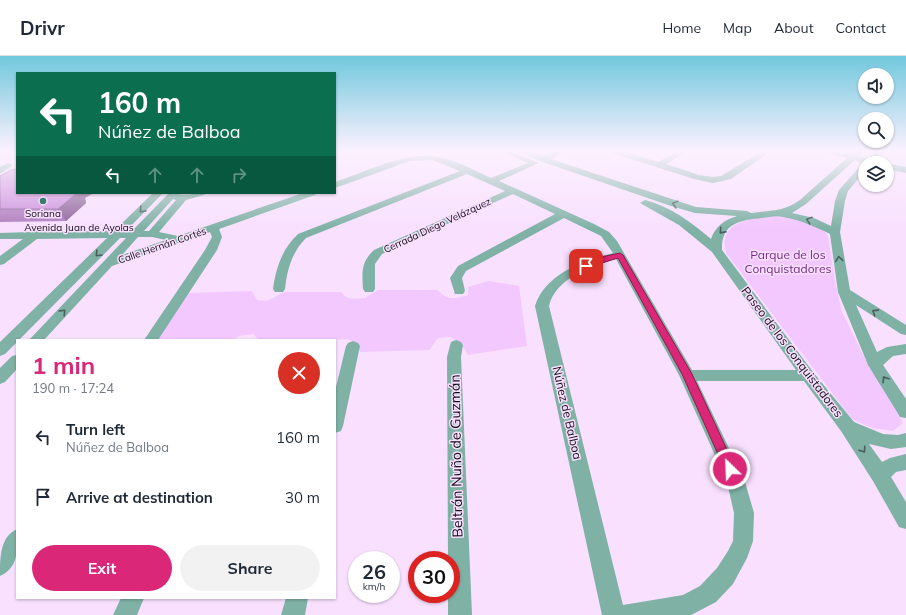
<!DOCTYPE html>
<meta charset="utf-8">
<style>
:root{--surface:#fff;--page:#f2f2f3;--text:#1f2937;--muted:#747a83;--line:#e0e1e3;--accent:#db2777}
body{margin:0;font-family:Mulish,sans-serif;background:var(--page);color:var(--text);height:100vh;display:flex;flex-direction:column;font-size:15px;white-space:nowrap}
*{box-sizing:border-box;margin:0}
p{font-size:13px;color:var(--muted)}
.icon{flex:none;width:22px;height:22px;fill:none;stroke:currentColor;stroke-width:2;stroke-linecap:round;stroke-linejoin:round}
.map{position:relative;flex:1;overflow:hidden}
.sheet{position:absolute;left:16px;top:283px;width:320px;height:260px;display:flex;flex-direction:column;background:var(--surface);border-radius:0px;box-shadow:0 1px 3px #0004}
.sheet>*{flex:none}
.guide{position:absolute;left:16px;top:16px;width:320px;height:122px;border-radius:0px;box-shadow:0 1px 3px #0004;background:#0b6e4f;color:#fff;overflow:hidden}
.buttons{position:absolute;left:858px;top:12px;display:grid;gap:8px}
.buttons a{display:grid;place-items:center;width:36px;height:36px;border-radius:50%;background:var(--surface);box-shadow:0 1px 3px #0004;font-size:20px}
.speed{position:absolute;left:348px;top:495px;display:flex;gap:8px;font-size:20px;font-weight:700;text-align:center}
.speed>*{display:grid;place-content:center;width:52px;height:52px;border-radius:50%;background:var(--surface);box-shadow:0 1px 3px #0004;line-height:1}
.speed small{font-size:10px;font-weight:400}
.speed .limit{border:6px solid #d22;background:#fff;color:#111}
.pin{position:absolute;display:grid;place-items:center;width:34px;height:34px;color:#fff;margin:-17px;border-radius:8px;box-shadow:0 2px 6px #0006}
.me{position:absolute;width:44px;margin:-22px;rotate:336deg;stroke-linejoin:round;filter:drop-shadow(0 0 3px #0008)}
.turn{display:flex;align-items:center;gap:14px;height:84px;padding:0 16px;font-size:18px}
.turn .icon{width:52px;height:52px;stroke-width:2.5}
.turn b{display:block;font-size:28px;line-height:34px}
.lanes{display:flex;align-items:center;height:38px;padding:0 16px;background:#0003;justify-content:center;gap:20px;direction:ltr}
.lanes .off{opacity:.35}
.round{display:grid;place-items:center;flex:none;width:42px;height:42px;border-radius:21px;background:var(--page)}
.head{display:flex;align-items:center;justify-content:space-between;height:68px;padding:0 16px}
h1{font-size:24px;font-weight:700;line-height:30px;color:var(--accent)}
.cta{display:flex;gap:8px;margin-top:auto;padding:8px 16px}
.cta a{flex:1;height:46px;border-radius:24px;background:var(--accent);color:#fff;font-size:16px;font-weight:700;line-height:46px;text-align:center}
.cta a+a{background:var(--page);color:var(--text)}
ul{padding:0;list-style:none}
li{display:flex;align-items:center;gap:12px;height:60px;padding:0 16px}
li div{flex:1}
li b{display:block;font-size:15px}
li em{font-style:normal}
header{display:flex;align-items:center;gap:24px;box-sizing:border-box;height:56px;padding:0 20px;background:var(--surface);border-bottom:1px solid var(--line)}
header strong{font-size:19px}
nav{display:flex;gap:22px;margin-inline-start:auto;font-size:14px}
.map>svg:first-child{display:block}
.green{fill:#f3c7ff}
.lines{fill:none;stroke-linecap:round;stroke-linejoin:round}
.street{fill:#7fb1a5;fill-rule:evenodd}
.wall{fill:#af7dbe}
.shaded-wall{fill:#8f669b}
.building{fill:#cc91dd;stroke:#8f669b}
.oneway{stroke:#485d5c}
.route{fill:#db2777;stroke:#8e194d}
.poi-dot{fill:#387c6e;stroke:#f8e0fe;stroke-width:1.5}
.labels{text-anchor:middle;stroke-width:3;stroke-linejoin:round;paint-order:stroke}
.far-poi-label{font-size:10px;fill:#110913;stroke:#f8e0fe}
.far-street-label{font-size:10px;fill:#110913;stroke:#f8e0fe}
.park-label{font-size:12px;fill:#722a84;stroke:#f8e0fe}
.street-label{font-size:12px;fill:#110913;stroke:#f8e0fe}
.near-street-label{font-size:14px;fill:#110913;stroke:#f8e0fe}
</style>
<header>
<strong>Drivr</strong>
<nav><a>Home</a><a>Map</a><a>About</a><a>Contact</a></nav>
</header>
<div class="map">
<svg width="906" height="559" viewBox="0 0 906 559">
<rect width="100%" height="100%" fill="#f8e0fe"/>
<g class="green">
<path d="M776,159L801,163L821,171L828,180L835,226L842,256L866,305L903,367L893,375L872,372L852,363L726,197C726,193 724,188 725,184C727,164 761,161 776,159Z"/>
<path d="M489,225L519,230L527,290L468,299L462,289L451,281L438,282L429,294L360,296L357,287L347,283L335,284H259L253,278L239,280L233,284H153L186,237L252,235L257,244L267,245L284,236H341L346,241L354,243L365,242L378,234H437C449,245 454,243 468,239V231Z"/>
</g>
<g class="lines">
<g class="street">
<path d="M335,95H344L335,98Z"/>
<path d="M500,95H511L539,107L499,125L594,168L609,176L617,185L692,314H796L712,196L679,169L640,147L645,144C670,150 692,167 711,183C715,171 724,164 737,160L695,157L671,150L540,105L517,95H529L543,100L556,95H567L551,103L696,151L747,155L751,157C771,154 783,156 800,144L847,102L825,97L824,95H838L851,98L855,95H864L859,100L868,103L876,95H885L876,104L880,107H865V115L848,135L845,145L840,176L850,234L906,269V279L901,278L856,249L877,296L887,291L906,288V298L893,300L883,309L906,343V362L900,361L868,309L838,236L830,178C814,170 800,164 783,161C777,159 768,161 762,162C739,164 721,168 722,194L813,316L854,366L883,378L898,379L906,377V391L891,393L869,388L882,406L890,402L906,398V414L896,416L891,421L906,446V473L899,471L873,425L841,375L804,325H697L745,426L754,457L753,485L747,502L733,528L716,546L691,559H602L535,250C545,218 584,204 613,197L601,180L564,162L466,215L462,222L465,235L463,238H455L450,222L458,210L555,158L513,138L382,198L375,208V233L373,236H365L363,233C362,216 361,206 374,194L505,135L467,118L306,182C292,196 287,214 285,233L283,236H275L273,233C276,212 282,193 298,178L460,115L432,104L410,105L335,132V126C362,117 405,96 433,100C453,102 473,114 491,122L528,107ZM855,104L864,108H862L839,134L835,145L831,170L814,162L792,157L806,148ZM616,203L679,319L727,426L734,457L733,485L728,495L717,512L700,530L683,539L623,549L549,250C555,223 592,209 616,203Z"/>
<path d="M611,95H623L658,106L678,95H688L666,108L699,119L713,121L721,120L762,95H771L731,123L713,127L694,123L612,97Z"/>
<path d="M8,107L11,108L12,110L0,118V111Z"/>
<path d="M887,107L906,111V117L887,113Z"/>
<path d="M153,137H163L126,175H132L169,137H179L178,138C187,140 196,137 206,137L204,139L186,144L159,176L178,180L303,137H317L315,139L219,173L222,181L217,194L158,284H144L205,194L212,181L210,176L112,210L44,284H29L126,182H120L19,284H17V286L5,298L0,300V286L107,182L37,183L4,208L0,209V200L23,183H0V177L31,176L36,175L40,176L114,175ZM173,143L176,144L149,175H144ZM138,181H152L166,184L122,199Z"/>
<path d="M456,284L461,286L463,289L461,301L472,559H448V538H451V504H448L447,301L451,286Z"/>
<path d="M353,285L358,287L360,290L343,370L341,375L335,377V335L346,290L348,287Z"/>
<path d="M17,299V313L5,326L0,328V312L12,300Z"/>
<path d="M17,473C17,492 20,511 0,520C0,501 0,481 17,473Z"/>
<path d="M121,542H144L137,559H113Z"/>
<path d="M286,542H308L305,559H281Z"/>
</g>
</g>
<path class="wall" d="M0,120L85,142L86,147L66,165L0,166Z"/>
<path class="shaded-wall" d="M77,137H94L85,142L86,147L66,165L58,153Z"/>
<path class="building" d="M17,113V137H77L58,153H0V120L11,114Z"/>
<defs><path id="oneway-chevron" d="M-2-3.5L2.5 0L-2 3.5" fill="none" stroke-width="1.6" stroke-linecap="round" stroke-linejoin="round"/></defs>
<g class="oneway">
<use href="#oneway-chevron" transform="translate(675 148) rotate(-164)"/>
<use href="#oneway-chevron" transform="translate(142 154) rotate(133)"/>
<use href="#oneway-chevron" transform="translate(809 164) rotate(-161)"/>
<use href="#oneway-chevron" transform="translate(722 175) rotate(131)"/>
<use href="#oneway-chevron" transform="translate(98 198) rotate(135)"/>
<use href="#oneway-chevron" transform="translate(839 203) rotate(-98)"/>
<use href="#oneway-chevron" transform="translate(63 256) rotate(-46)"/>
<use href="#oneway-chevron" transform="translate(875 256) rotate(-147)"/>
<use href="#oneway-chevron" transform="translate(885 323) rotate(-123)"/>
<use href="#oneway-chevron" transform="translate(863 394) rotate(56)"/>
</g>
<linearGradient id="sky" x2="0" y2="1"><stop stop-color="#71c8dd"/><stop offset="0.55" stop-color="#fcf1ff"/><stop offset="1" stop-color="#fcf1ff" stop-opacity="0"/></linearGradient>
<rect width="906" height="173" fill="url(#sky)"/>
<path class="route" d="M620,197L623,199L692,318L736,413L734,416L730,418L726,416L682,318L618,202L586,212L583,210L601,201Z"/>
<circle class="poi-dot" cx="43" cy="145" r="4"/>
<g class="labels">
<g class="far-poi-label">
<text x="43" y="161">Soriana</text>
</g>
<g class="far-street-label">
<text transform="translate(437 169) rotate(-25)" y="4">Cerrada Diego Velázquez</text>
<text x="79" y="175">Avenida Juan de Ayolas</text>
<text transform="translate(162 189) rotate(-19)" y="4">Calle Hernán Cortés</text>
</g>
<g class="park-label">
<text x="788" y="203">Parque de los<tspan x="788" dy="14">Conquistadores</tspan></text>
</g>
<g class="street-label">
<text transform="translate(792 296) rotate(53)" y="4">Paseo de los Conquistadores</text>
<text transform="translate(567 357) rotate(77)" y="4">Núñez de Balboa</text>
</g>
<g class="near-street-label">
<text transform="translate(456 400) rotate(-91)" y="5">Beltrán Nuño de Guzmán</text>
</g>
</g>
</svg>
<div class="buttons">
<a><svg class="icon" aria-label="sound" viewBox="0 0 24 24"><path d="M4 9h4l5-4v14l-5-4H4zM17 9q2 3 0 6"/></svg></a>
<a><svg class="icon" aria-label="search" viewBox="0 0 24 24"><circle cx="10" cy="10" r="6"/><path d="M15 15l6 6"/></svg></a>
<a><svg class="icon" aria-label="layers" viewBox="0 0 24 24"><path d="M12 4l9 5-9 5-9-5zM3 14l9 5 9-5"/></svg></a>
</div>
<div class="speed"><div>26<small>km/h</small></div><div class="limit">30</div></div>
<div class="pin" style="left:586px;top:210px;background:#d93025"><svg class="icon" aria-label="arrive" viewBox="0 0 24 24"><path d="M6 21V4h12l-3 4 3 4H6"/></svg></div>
<svg class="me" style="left:730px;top:413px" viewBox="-20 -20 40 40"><circle r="17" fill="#db2777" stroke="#fff" stroke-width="3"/><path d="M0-11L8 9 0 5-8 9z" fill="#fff"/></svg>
<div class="guide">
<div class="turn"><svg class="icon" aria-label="left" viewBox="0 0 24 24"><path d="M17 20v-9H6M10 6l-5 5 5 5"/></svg><div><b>160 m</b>Núñez de Balboa</div></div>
<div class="lanes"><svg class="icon" aria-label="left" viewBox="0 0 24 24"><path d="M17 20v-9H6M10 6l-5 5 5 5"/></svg><svg class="icon off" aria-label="ahead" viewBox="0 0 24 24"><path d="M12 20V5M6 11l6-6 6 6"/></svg><svg class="icon off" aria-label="ahead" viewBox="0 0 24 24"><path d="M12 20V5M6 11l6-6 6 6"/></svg><svg class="icon off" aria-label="right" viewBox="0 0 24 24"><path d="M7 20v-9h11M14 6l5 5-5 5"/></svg></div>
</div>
<section class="sheet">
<div class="head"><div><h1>1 min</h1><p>190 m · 17:24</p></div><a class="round" style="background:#d93025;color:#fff"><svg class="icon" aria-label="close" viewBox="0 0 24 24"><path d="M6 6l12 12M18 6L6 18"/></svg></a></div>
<ul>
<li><svg class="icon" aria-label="left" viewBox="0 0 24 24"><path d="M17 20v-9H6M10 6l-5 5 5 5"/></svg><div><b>Turn left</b><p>Núñez de Balboa</p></div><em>160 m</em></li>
<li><svg class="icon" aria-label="arrive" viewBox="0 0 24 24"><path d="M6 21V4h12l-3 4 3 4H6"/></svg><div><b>Arrive at destination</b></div><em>30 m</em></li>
</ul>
<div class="cta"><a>Exit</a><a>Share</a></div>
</section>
</div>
